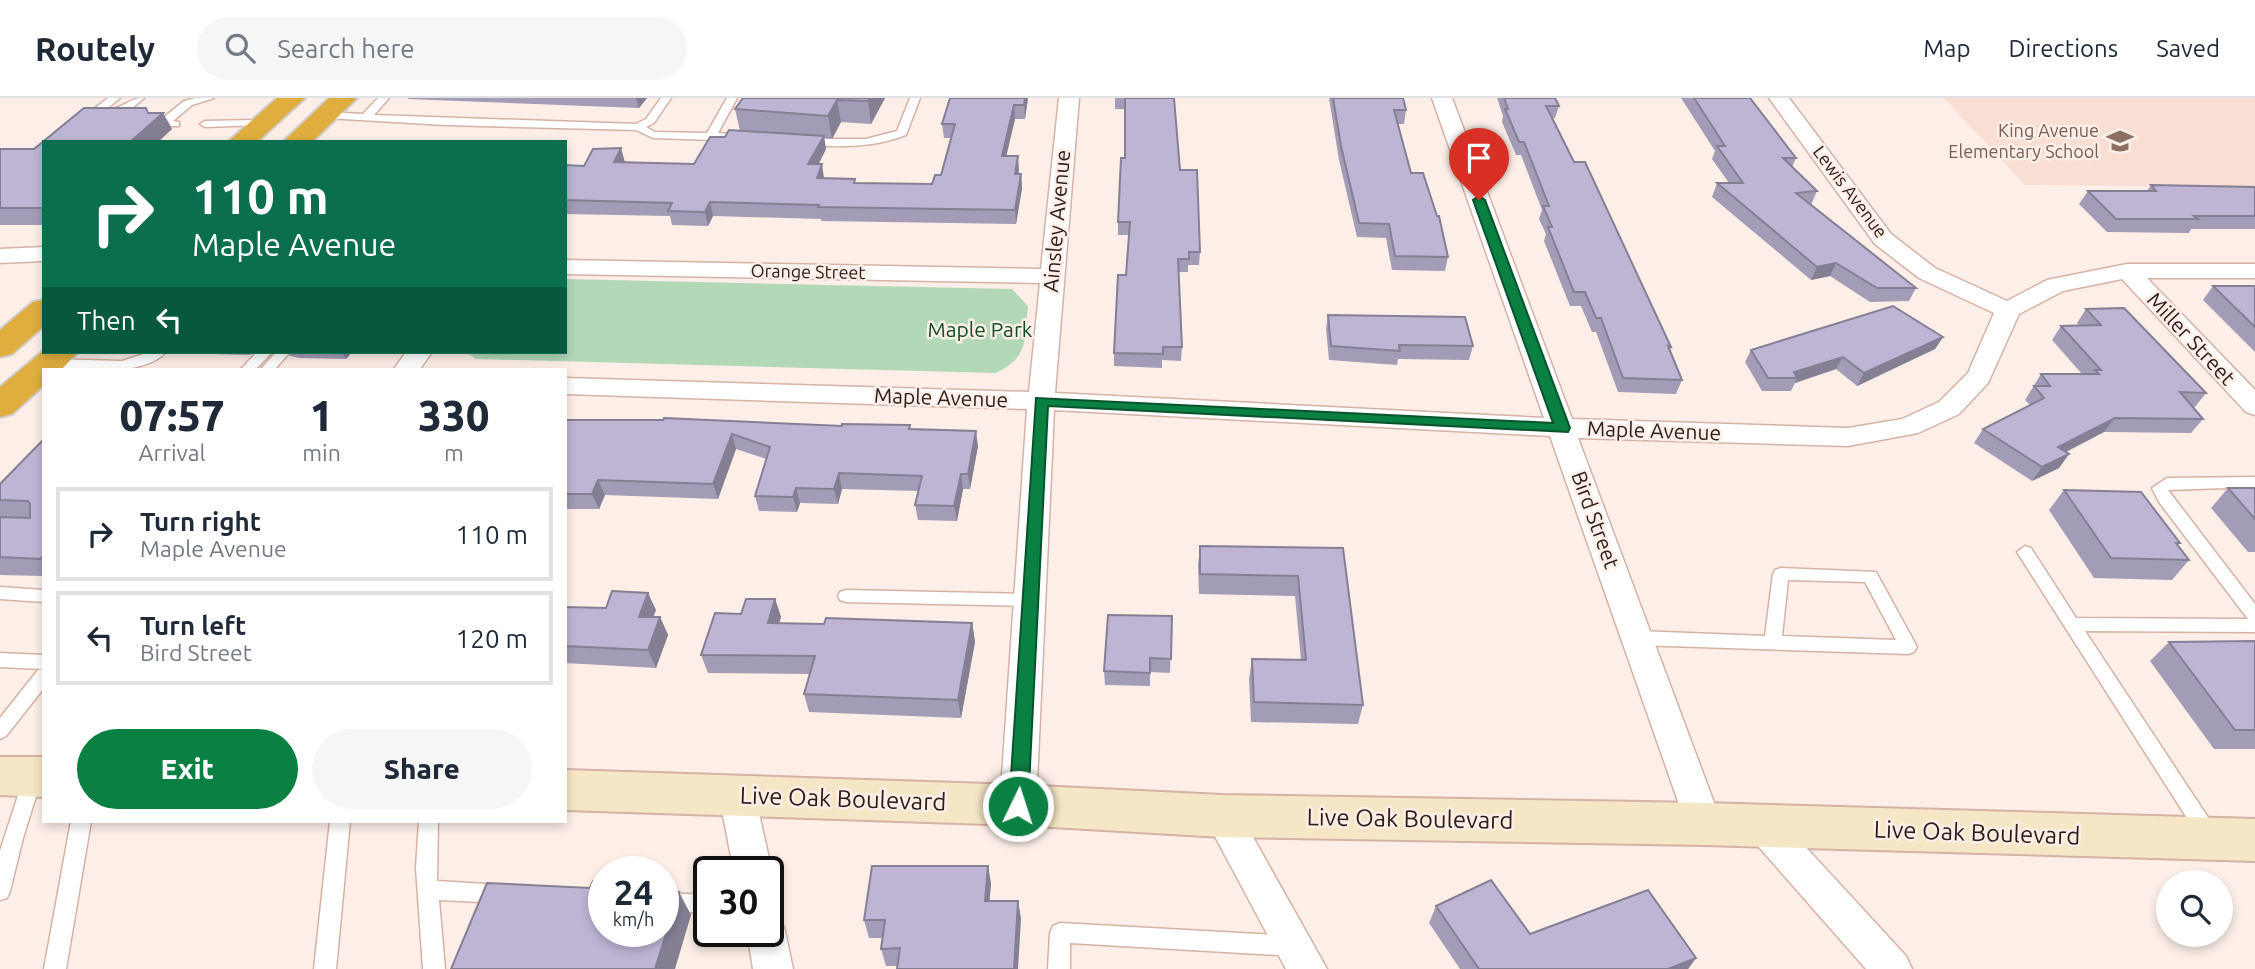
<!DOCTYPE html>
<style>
:root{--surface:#fff;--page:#f6f6f7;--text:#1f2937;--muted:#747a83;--line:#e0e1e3;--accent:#0b8043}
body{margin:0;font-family:Ubuntu,sans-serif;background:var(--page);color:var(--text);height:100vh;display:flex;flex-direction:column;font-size:26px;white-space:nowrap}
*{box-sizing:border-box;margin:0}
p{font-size:23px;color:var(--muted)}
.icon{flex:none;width:38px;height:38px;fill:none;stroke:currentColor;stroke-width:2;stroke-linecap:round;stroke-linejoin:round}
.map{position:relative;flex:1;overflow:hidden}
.sheet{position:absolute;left:42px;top:270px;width:525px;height:455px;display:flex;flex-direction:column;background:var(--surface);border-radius:0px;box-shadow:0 4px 10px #0003}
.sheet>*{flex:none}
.banner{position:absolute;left:42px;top:42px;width:525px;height:214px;border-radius:0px;box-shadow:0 4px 10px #0003;background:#0b6e4f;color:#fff;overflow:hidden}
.fabs{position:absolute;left:2156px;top:772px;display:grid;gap:14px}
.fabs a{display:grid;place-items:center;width:77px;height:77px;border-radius:50%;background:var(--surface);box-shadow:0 4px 10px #0003;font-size:35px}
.speed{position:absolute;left:588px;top:758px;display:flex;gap:14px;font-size:35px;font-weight:700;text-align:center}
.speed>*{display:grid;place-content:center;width:91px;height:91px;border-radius:50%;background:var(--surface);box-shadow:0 4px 10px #0003;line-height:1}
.speed small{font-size:18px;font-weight:400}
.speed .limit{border:4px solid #111;border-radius:10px;background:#fff;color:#111}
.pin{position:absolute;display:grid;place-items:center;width:60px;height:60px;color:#fff;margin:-72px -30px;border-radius:50% 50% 50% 0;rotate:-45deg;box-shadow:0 0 7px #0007}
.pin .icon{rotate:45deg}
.me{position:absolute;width:77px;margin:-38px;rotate:4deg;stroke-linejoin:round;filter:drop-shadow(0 0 5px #0008)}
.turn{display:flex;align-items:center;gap:24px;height:147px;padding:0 35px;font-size:32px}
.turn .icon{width:91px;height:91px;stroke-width:2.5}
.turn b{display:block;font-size:49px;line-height:60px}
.then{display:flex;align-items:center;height:66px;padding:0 35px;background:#0003;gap:14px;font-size:26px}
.eta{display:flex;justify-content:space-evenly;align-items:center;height:119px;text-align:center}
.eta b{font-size:42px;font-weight:800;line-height:49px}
.button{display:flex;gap:14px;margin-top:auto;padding:14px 35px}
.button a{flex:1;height:80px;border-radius:42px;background:var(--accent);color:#fff;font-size:28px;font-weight:800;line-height:80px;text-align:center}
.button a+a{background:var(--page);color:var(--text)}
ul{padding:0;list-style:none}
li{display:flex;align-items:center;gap:21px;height:94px;margin:0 14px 10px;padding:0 21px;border:4px solid var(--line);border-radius:0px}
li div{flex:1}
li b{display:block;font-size:26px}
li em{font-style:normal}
header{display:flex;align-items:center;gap:42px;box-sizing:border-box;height:98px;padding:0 35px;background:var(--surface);border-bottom:2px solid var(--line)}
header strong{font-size:33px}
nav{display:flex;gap:38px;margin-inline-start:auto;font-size:24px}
.search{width:490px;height:63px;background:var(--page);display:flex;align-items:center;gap:18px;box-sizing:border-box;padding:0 24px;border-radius:38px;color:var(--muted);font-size:26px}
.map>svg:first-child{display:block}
.built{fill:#f9ded4}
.green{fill:#b2d8b8}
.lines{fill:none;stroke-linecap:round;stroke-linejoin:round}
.lane-casing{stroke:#d5b2a5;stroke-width:3}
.street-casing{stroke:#d5b2a5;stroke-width:3}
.secondary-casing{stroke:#d5b2a5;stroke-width:4}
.highway-casing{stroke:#d1cecd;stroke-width:4}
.lane{fill:#fff;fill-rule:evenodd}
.street{fill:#fff;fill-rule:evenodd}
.secondary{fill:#f5e7c5;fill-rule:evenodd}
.highway{fill:#dfae3f;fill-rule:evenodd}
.wall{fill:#a39cb6}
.shaded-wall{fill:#857f94}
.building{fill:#beb5d4;stroke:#857f94;stroke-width:2}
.route{fill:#0b8043;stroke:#07532c;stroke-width:2}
.labels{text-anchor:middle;stroke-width:5;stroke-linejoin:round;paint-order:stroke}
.far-education-label{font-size:18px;fill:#785e54;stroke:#fdeee8;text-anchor:end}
.far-street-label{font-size:18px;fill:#2d201b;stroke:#fdeee8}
.street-label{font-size:21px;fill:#2d201b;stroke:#fdeee8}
.park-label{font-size:21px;fill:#0d4d21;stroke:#fdeee8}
.near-street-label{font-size:24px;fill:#2d201b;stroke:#fdeee8}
</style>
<header>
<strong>Routely</strong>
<div class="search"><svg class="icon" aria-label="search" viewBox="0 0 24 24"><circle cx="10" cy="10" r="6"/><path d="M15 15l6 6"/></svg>Search here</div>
<nav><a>Map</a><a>Directions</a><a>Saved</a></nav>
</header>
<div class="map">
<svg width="2255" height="871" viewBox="0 0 2255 871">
<rect width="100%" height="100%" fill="#fdeee8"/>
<path class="built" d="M1944,0H2255V89L2025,87Z"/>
<path class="green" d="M565,181L1012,191L1028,208C1024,242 1030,259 995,275L476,261L466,254H565Z"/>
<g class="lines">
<defs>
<g id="lane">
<path d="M108,0H120L105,12C123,12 127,0 144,0L124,17L90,18V14Z"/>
<path d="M196,0H214L192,7L173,23L179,24V28H158V24L184,3Z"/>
<path d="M378,0H389L374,17L636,26L646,21L661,0H671L654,25L646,29L655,34L707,35L727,0H737L718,35L744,37L749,40L744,43L653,40L636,32L445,27L326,20L321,17L326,14L363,16Z"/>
<path d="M910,0H920L906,37C872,50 839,49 804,47L798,44L804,41H866L897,33Z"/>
<path d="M263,22L268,25L267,27L205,29L200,26L205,23Z"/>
<path d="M150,254H166C142,280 80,271 48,269L41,265L48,261L122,263Z"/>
<path d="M257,254H272L256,271H241Z"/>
<path d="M276,254H290L275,271H261Z"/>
<path d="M2255,379V389L2168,392L2255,506V534L2085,533L2215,730L2218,736L2215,742L2208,745L2201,742L2017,454L2025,448L2031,450L2076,520L2248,521L2159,404L2152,390L2167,380Z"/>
<path d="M1781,470L1876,474L1917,549L1914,554L1908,556L1638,547L1632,545L1629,540L1632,535L1638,533L1765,538L1773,476L1775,472ZM1788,482L1865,484L1896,542L1782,538Z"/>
<path d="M0,489L44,492V504L0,501Z"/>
<path d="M846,492L1030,496L1036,498L1038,502L1036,506L1030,508L846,504L840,502L838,498L840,494Z"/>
<path d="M0,555L44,557V590L6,638L0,641V620L38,572L42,571L0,569Z"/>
<path d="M33,671L40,673L42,679L23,740L10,793L7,800L0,802V753L24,679L26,673Z"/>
<path d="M71,723H91L66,871H44Z"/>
<path d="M330,723H350L336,871H314Z"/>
<path d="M419,723H438L437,783L502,787L509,789L512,796L509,803L502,805L439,802L445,871H423L416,770Z"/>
<path d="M663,795L709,797V815L663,813Z"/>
<path d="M1060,825L1294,838L1301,841L1304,848L1301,855L1294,858L1070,845V871H1048L1050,835L1053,828Z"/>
</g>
<g id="street">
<path d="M1059,0H1079L1055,295L1544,320L1432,0H1452L1572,321L1848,330L1902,321L1939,304L1968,275L1994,215L1919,180L1875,146L1769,0H1789L1891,136L1935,170L2007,203L2047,182L2127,166H2255V180H2147L2255,292V317L2246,314L2122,181L2063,193L2019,216L1988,285L1959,316L1918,335L1848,348L1578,340L1722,726L1717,737L1704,742L1691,737L1686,726L1550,338L1054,312L1036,707L1031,718L1018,723L1005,718L1000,707L1027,311L565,296V280L1029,294L1040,185L565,176V162L1041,171Z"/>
<path d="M44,149V163L0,165V151Z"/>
<path d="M406,254H432L420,271H394Z"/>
<path d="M737,682L750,686L755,697L772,774L768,782V774H734L719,697L724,686Z"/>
<path d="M1222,702L1235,707L1327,871H1286L1204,718L1209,707Z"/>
<path d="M1764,713L1777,718L1906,858L1912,871H1866L1751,740L1746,729L1751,718Z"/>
<path d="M768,816L780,820L785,833L793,871H753L747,833H768Z"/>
</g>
<g id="secondary">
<path d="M0,659H44V699L0,697Z"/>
<path d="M565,672L1018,687L1222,697L1704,705L2255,721V763L1704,747L1222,739L1018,727L565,712Z"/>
</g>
<g id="highway">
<path d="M277,0H305L257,44H228Z"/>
<path d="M329,0H357L312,44H283Z"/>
<path d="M44,202V228L12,256L0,259V232L33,204Z"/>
<path d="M44,252V254H78L62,271H44V287L12,316L0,319V289Z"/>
</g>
</defs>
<use href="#lane" class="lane-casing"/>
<use href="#street" class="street-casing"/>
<use href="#secondary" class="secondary-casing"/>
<use href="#highway" class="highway-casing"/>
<use href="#lane" class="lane"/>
<use href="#street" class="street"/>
<use href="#secondary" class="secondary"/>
<use href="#highway" class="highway"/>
</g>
<g class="wall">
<path d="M408,0H647L639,10L408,1Z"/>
<path d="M743,0H885L871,26L841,24L832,41L824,40L826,51L819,66L824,80L856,85L932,86L941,77L951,40H944L942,26L950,0H1028L1025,21H1015L1006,58H1018V76H1021L1022,90L1016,126L821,123V121L713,118L708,128L672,127L670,118L565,116V67L584,68L625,64L694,66L725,39L740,33L735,11Z"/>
<path d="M1115,0H1174L1180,72L1200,154L1199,167H1188V174H1178L1182,249L1181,263L1162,262V270L1114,268V255L1126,177L1129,137H1118V124L1125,60V11H1115Z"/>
<path d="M1329,0H1403L1406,12L1404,26H1398L1411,75L1448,159L1445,173L1392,172L1386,140L1357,139L1339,62Z"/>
<path d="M1497,0H1555L1559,8L1555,20H1553L1574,64L1671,249L1670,252L1682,282L1676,296L1618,294L1596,234H1592L1581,208H1570L1544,143L1546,136L1539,121L1542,112L1521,57H1516L1502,24L1503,18Z"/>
<path d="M1681,0H1750L1796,60L1792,69L1817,93L1811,107L1916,190L1909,203L1870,204L1830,178L1811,182L1712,99L1717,85H1729L1712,61L1715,53Z"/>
<path d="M84,10H146L148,15H163L172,31L158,44H44V127H0V51H34Z"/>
<path d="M2151,87L2255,89V131H2191L2189,135L2107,134L2079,106L2088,93H2147Z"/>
<path d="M2213,188H2255V254L2203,202Z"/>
<path d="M2086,211L2206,295L2195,309H2192L2203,321L2191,335L2104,334L2066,354L2069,356L2059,370L2032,383L1974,345L1983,331L2030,307L2025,302L2041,276H2082L2052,242L2061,228H2079L2077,225Z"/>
<path d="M1328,217L1473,248L1469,262L1398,261L1397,267L1329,262L1326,231Z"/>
<path d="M1943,239L1935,251L1857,288L1836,271L1795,285L1791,293H1762L1745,264L1751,252Z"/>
<path d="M212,254H254L250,257L213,256Z"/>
<path d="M287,254H352L346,261L299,260L290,258Z"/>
<path d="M565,322L842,328L910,327V331L978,348L970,391H963L957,423L918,422L915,407L919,393L842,391L838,406L800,405L797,414L759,413L755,398L766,361L736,351L718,401L605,397L599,411H565Z"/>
<path d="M44,341V478L0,477V386Z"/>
<path d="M2228,390H2255V454H2248L2211,410Z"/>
<path d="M2064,392L2180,445L2178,447L2189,462L2172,482L2094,480L2049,412Z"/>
<path d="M1200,448L1343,450L1363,607L1358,626L1251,624L1249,581L1252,561L1301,562L1295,498L1199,496L1198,467Z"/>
<path d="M775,501L781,519L779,525H972L975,544L961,620L809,614L804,596L809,576L708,575L701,557L741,516Z"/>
<path d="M565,509L656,512L653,519H660L668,537L656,570L565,565Z"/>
<path d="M1172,518L1170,575L1150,574V588L1105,587L1104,573Z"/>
<path d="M2255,543V651H2214L2150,563L2169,544Z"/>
<path d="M988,768L991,786L989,803H1018L1021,821L898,868H886L881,851L883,840H869L864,822Z"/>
<path d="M1436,808L1530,836L1696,860L1688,871H1460L1429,825Z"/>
</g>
<g class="shaded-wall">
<path d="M636,0H647L639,10Z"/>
<path d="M869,0H885L871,26L868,3Z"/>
<path d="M1025,0H1028L1025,21L1024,7Z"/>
<path d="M837,2L841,24L832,41L828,18Z"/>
<path d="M1014,7L1015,21L1003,72L1002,58Z"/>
<path d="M163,15L172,31L158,44H130Z"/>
<path d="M824,38L826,51L811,79L808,66Z"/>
<path d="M621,50L625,64L619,78L614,64Z"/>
<path d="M1018,58L1019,72L1016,90L1015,76Z"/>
<path d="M822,66L824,80L819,94L817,80Z"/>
<path d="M1021,76L1022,90L1016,126L1015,112Z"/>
<path d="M710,104L713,118L708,128L705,114Z"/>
<path d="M1836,165L1830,178L1811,182L1817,169Z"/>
<path d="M1943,239L1935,251L1857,288L1864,275Z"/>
<path d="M342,254H352L346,261Z"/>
<path d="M1843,259L1836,271L1795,285L1797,280L1794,274Z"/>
<path d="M2115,320L2104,334L2048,363L2058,349Z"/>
<path d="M976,333L978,348L970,391L968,376Z"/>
<path d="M732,336L736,351L718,401L713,386Z"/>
<path d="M2069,356L2059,370L2032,383L2042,369Z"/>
<path d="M839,375L842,391L838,406L834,391Z"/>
<path d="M961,376L963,391L957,423L954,408Z"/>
<path d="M598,382L605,397L599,411L592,396Z"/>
<path d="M796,390L800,405L797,414L793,399Z"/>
<path d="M648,495L656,512L646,536L639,519Z"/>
<path d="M775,501L781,519L774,543L768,525Z"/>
<path d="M660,519L668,537L656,570L648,552Z"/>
<path d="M972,525L975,544L961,620L958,602Z"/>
<path d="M988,768L991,786L988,821L985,803Z"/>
<path d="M679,794L691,817L675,871H655Z"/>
<path d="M1018,803L1021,821L1018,871H1014Z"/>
<path d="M1696,860L1688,871H1668Z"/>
</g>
<g class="building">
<path d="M743,0H869L868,3L837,2L828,18L735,11Z"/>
<path d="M950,0H1025L1024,7H1014L1002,58H1018L1015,76H1021L1015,112L818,109L819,107L710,104L705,114L668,113L672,105L565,102V67L584,68L593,51L621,50L614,64L694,66L710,39H725L729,32L824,38L808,66H822L817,80L855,81L854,85L932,86L935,77H941L955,26H942Z"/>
<path d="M1125,0H1174L1180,72H1197L1200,154H1189V161H1178L1182,249H1163V256L1114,255L1118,177H1126L1130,124H1118L1121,60H1125Z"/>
<path d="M1333,0H1403L1406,12H1394L1411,75H1423L1437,118H1439L1448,159L1395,158L1389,126L1359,125L1341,48Z"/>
<path d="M1504,0H1555L1559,8H1546L1574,64H1585L1671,249L1668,248L1682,282L1623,280L1601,220H1596L1585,194H1574L1548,129H1552L1543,108H1549L1524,44H1519L1505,11H1508Z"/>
<path d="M1694,0H1750L1796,60H1783L1817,93L1796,95L1916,190H1877L1836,165L1817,169L1717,85H1743L1717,48H1725Z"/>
<path d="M84,10H146L148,15H163L130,44H44V110H0V51H34Z"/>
<path d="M2151,87L2255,89V118H2194L2198,121H2116L2088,93H2156Z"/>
<path d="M2213,188H2255V229Z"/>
<path d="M1893,208L1943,239L1864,275L1843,259L1794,274L1797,280H1768L1751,252Z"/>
<path d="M2124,210L2206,295L2180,294L2203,321L2115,320L2058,349L2069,356L2042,369L1983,331L2044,300L2034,288H2050L2041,276H2099L2095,272H2101L2061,228L2101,227L2086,211Z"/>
<path d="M1328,217L1465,219L1473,248L1399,247L1400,253L1331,248Z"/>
<path d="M664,320L842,328V326L910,327L909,331L976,333L968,376H961L954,408L915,407L922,378L839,375L834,391L796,390L793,399L755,398L770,349L732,336L713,386L598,382L592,396H565V322H663Z"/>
<path d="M44,341V457L40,461L0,459V419L30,420V406L28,403L0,402V386Z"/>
<path d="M2228,390H2255V421Z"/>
<path d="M2064,392L2141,394L2180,445H2176L2189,462L2111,460Z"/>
<path d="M1200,448L1343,450L1363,607L1254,604L1252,561L1306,562L1298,478L1200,476Z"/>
<path d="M612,493L648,495L639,519H660L648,552L565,548V509L606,510Z"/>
<path d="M746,501H775L768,525L824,526L826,520L972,525L958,602L804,596L815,558L701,557L715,515L741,516Z"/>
<path d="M1108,517L1172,518L1171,561L1150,560V575L1104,573Z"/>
<path d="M2255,543V632H2235L2169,544Z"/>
<path d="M872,768H988L985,803H1018L1014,871H897L900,850L881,851L885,822H864Z"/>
<path d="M1491,782L1530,836L1648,792L1696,860L1668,871H1479L1436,808Z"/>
<path d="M593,783L604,784V833H663V794H679L655,871H451L487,785L590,790Z"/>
</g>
<path class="route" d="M1479,98L1485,102L1570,330L1568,334L1048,308L1028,708L1025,713L1018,716L1011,713L1009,708L1036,300L1553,325L1473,102Z"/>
<defs>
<symbol id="school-bare" viewBox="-9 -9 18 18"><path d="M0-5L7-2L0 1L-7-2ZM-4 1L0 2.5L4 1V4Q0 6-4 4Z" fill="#8d6e63" stroke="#fdeee8" stroke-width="2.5" paint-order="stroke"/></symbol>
</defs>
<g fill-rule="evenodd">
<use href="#school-bare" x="2101" y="24" width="38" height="38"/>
</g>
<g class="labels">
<g class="far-education-label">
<text x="2099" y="39">King Avenue<tspan x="2099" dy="21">Elementary School</tspan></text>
</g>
<g class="far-street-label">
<text transform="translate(1850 94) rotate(53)" y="6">Lewis Avenue</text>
<text transform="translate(808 174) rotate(1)" y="6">Orange Street</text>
</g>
<g class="street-label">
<text transform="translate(1057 123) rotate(-85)" y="7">Ainsley Avenue</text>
<text transform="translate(2191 241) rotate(47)" y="7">Miller Street</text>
<text transform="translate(941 300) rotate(2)" y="7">Maple Avenue</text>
<text transform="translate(1654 333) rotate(2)" y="7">Maple Avenue</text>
<text transform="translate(1595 422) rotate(70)" y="7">Bird Street</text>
</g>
<g class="park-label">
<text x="980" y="239">Maple Park</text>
</g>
<g class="near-street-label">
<text transform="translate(843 701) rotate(2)" y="8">Live Oak Boulevard</text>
<text transform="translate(1410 721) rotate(1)" y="8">Live Oak Boulevard</text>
<text transform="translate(1977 735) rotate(2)" y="8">Live Oak Boulevard</text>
</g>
</g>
</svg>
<div class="fabs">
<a><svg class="icon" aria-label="search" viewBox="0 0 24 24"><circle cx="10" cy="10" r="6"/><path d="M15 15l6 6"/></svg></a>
</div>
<div class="speed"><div>24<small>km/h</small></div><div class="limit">30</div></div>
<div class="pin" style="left:1479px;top:102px;background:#d93025"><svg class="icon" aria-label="arrive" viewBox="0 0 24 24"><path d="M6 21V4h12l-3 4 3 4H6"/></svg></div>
<svg class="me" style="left:1018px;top:708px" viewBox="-20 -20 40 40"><circle r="17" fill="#0b8043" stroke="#fff" stroke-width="3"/><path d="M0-11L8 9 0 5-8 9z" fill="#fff"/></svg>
<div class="banner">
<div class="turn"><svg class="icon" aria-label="right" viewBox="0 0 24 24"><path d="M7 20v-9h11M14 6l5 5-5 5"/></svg><div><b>110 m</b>Maple Avenue</div></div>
<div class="then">Then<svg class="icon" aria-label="left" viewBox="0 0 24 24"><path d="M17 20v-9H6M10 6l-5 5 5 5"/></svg></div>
</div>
<section class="sheet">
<div class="eta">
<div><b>07:57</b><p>Arrival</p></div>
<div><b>1</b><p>min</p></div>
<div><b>330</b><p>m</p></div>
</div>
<ul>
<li><svg class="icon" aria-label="right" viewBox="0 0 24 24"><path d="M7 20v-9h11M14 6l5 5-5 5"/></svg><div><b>Turn right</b><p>Maple Avenue</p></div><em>110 m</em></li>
<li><svg class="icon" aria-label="left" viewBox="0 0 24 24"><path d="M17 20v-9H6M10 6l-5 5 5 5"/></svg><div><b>Turn left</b><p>Bird Street</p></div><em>120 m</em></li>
</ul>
<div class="button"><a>Exit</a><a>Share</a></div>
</section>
</div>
